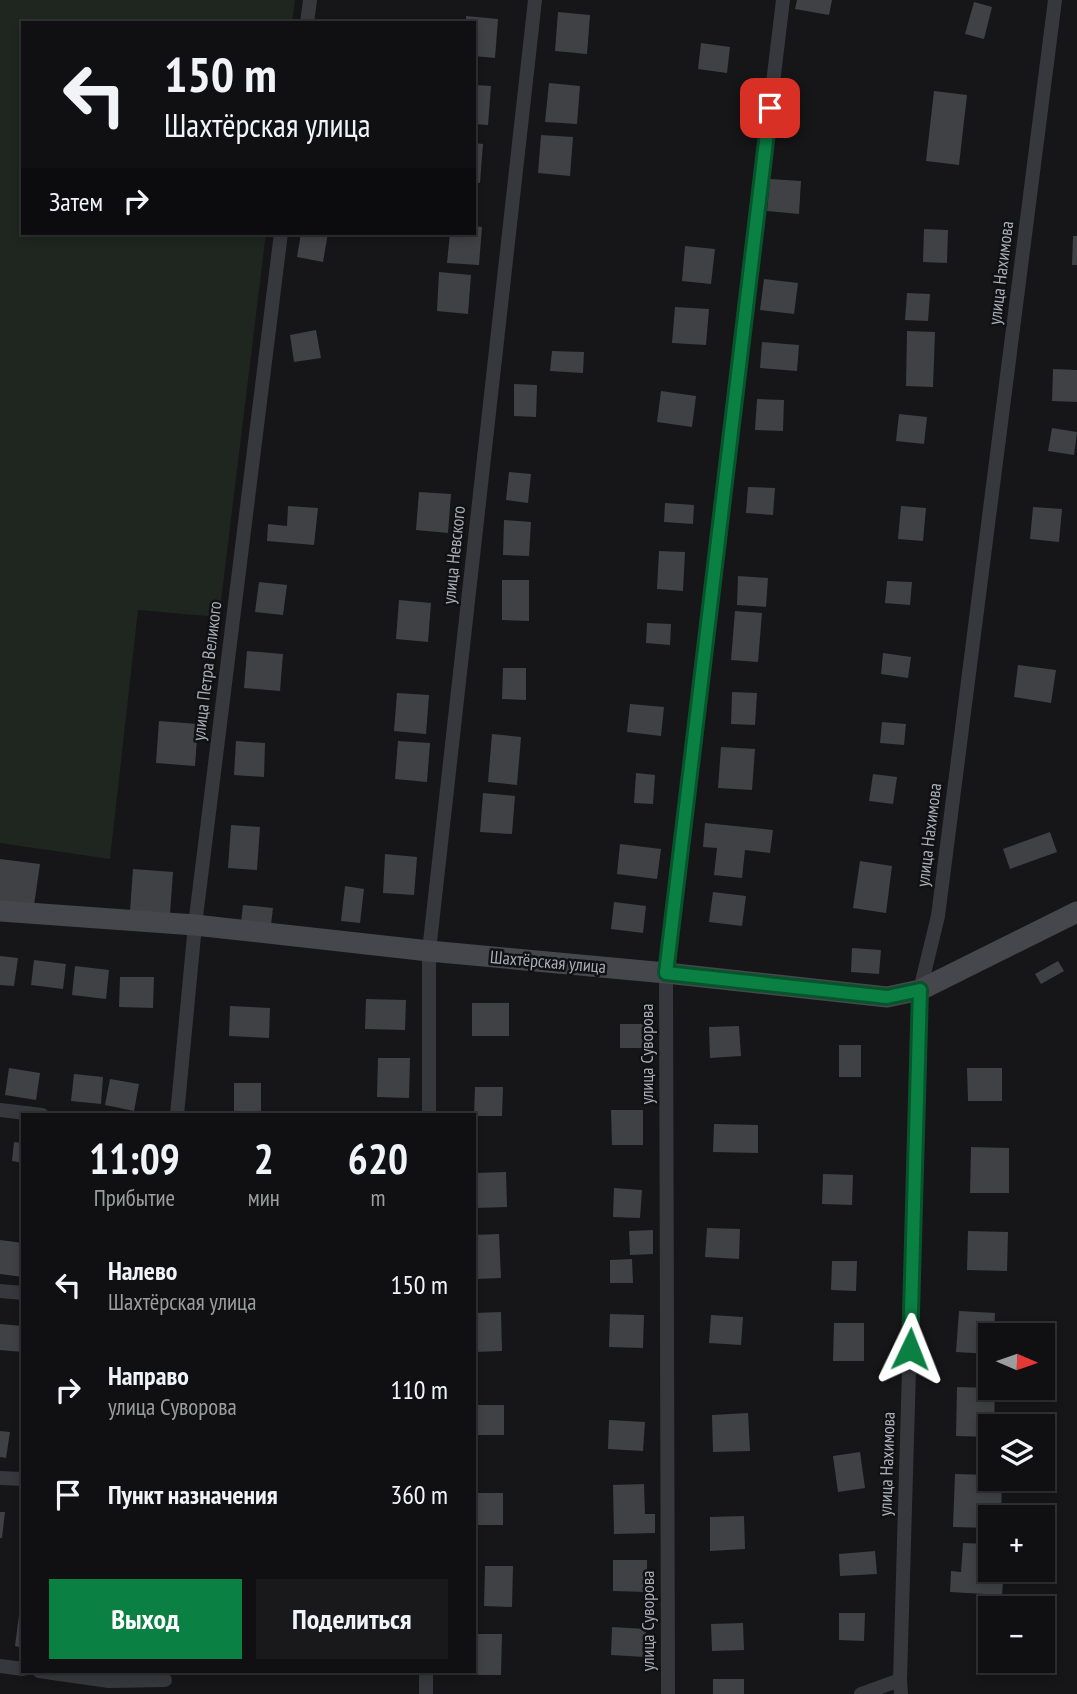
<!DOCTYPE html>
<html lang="ru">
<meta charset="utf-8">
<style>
:root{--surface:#101012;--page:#19191b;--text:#f1f3f6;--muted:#9c9d9f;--line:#303032;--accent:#0b8043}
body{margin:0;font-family:"PT Sans Narrow",sans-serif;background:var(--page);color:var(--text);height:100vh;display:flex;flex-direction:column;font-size:26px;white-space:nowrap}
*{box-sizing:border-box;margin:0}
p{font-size:23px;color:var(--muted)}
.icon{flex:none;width:38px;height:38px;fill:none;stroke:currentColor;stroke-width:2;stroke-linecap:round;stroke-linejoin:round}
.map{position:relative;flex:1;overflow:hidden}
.details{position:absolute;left:21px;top:1113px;width:455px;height:560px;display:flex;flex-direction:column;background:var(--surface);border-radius:0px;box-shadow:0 4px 10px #0003,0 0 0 2px var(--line)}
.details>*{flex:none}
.guide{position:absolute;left:21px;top:21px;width:455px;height:214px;border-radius:0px;box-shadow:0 4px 10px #0003,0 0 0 2px var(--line);background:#101012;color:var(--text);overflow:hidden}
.needle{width:46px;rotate:92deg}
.buttons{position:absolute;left:978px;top:1323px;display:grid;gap:14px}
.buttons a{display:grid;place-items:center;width:77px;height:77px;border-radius:0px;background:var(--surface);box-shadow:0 4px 10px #0003,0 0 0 2px var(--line);font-size:35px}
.pin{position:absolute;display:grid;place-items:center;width:60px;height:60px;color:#fff;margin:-30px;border-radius:14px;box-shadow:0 4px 10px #0006}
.me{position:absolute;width:77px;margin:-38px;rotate:2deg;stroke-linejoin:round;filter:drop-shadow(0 0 5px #0008)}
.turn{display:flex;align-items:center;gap:24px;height:147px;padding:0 28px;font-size:32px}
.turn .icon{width:91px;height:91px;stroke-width:2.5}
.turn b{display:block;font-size:49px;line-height:60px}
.then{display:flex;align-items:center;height:66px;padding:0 28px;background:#0003;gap:14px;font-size:26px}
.eta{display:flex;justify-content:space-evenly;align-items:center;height:119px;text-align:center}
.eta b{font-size:42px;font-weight:800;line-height:49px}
.button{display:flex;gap:14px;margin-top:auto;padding:14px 28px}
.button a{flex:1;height:80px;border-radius:0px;background:var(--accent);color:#fff;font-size:28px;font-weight:800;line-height:80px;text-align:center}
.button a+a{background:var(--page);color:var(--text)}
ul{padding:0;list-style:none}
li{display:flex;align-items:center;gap:21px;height:105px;padding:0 28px}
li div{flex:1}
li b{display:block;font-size:26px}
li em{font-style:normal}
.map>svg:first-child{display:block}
.green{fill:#1e261f}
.building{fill:#404145}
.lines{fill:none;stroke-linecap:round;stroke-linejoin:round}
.street{stroke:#37383d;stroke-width:14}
.secondary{stroke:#45474d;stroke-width:21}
.route-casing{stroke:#07532c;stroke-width:18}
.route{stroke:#0b8043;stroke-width:12}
.labels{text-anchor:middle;stroke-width:5;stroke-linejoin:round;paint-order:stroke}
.street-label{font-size:18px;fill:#a8adb8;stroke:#111113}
</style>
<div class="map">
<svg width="1077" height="1694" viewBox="0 0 1077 1694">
<rect width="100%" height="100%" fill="#161618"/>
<path class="green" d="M0,0H295L292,23H23V233H266L219,617L138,610L110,859L0,843Z"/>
<g class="building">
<path d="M797,0H832L829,15L795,9Z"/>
<path d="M974,2L992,7L984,39L965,34Z"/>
<path d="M558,12L590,15L587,54L555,51Z"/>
<path d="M466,16L498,19L495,58L474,56V23H466Z"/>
<path d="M701,43L730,47L727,73L698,69Z"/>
<path d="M549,83L580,86L577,124L545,122Z"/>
<path d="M474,85L491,86L488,125L474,124Z"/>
<path d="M934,91L967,95L959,165L926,161Z"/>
<path d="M541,135L573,137L570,176L538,173Z"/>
<path d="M474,143L483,144L480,183L474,182Z"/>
<path d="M770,179L801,181L799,214L767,211Z"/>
<path d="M474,226L482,227L479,265L447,263L450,233H474Z"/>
<path d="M924,229L948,230L947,263L923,262Z"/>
<path d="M301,233H328L323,262L297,257Z"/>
<path d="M1073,236H1077V265H1072Z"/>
<path d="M685,246L715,249L711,284L682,281Z"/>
<path d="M439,272L471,275L468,314L437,311Z"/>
<path d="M764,279L798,283L794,314L760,310Z"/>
<path d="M907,293L930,294L928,321L905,320Z"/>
<path d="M675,307L709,309L706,345L672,343Z"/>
<path d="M316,330L321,358L294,362L290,335Z"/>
<path d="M907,331L935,332L933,387L906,386Z"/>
<path d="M762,342L799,345L797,371L760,368Z"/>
<path d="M552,351L584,352L583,373L550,371Z"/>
<path d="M1053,369L1077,370V402L1052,401Z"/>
<path d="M514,384L537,385L536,417L514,416Z"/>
<path d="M661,391L696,396L692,427L657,422Z"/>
<path d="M757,399L784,400L783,431L755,430Z"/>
<path d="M899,414L927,417L924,444L896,441Z"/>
<path d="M1052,428L1077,432L1074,455L1048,451Z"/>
<path d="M509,472L531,474L528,503L506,500Z"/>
<path d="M748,487L775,488L773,515L746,513Z"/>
<path d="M419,492L451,494L448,533L416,530Z"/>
<path d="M665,503L694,505L693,524L664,522Z"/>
<path d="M288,506L318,508L314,545L267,541L268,524L287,526Z"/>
<path d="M901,506L926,508L923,541L898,539Z"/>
<path d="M1033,507L1062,509L1059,542L1030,539Z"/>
<path d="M504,520L531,522L529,556L503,555Z"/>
<path d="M659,551L685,552L683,591L657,589Z"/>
<path d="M738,576L768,578L766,607L737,605Z"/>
<path d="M502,580H529V621L502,620Z"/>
<path d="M887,581L912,582L910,605L885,603Z"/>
<path d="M259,582L287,585L283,615L255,612Z"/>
<path d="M399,600L431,603L428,642L396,639Z"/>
<path d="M735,611L762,613L758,662L731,660Z"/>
<path d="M647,623L671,624L670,645L646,643Z"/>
<path d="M247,651L283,654L280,691L244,688Z"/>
<path d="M883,653L911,657L908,678L881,674Z"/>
<path d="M1018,665L1056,670L1051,703L1014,697Z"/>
<path d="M503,668H526V700L502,699Z"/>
<path d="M732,692L757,693L755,725L731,724Z"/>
<path d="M397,693L429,695L426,734L394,731Z"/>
<path d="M630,704L664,707L661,736L627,732Z"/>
<path d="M159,721L198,724L195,766L156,763Z"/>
<path d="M882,722L906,724L904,745L880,743Z"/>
<path d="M492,734L521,737L517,785L488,782Z"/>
<path d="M236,741L265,743L264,777L234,775Z"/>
<path d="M398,741L430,743L427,782L395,779Z"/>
<path d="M721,747L755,749L752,790L718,788Z"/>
<path d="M636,773L655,775L653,804L634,803Z"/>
<path d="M873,774L897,777L893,804L869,801Z"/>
<path d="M483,793L515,796L512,834L480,832Z"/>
<path d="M705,823L773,830L770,853L745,850L742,878L714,875L717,848L703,847Z"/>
<path d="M231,825L260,827L257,870L228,868Z"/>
<path d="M1050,832L1057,852L1010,869L1003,849Z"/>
<path d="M620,844L661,849L657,879L617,874Z"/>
<path d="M385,854L417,857L414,895L383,893Z"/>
<path d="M0,859L40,864L33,912L0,907Z"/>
<path d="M860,861L892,866L886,913L853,908Z"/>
<path d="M133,869L173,872L170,914L130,911Z"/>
<path d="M345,886L364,889L360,923L341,921Z"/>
<path d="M713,892L746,896L742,926L709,922Z"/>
<path d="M614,902L646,906L643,933L611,929Z"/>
<path d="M243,905L273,908L271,925L241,922Z"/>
<path d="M852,948L881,950L879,974L851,972Z"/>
<path d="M0,956L18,958L14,986L0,985Z"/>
<path d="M34,960L66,964L63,989L31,985Z"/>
<path d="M1058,961L1064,971L1041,984L1035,974Z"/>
<path d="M75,966L109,970L106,999L72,995Z"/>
<path d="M120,977H154L153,1008L119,1007Z"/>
<path d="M366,999L406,1000L405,1030L365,1029Z"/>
<rect x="472" y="1003" width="37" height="33"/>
<path d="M230,1006L270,1008L269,1038L229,1036Z"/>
<rect x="620" y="1024" width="24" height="24"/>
<path d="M739,1026L741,1056L710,1058L709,1027Z"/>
<rect x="839" y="1045" width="22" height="32"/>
<path d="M378,1058H410L409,1098L377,1097Z"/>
<path d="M9,1068L40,1073L36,1100L5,1095Z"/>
<path d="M967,1068H1002V1101H968Z"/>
<path d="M74,1074L103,1077L101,1104L71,1101Z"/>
<path d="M110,1079L139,1084L134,1111L105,1105Z"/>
<rect x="234" y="1083" width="27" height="28"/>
<path d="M475,1087H503L502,1116H474Z"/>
<path d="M611,1110H643V1145H612Z"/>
<path d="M714,1124L758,1125V1153L713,1152Z"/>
<path d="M14,1142L23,1143V1163L12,1161Z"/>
<path d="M971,1147L1009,1148V1193H970Z"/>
<path d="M506,1172L507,1207L474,1208V1173Z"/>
<path d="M823,1174L853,1175L852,1205L822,1204Z"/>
<path d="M614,1188L642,1190L640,1218L613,1217Z"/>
<path d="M707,1228L740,1229L739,1259L705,1257Z"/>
<path d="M653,1230V1254L630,1255L629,1231Z"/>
<path d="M968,1231L1008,1232L1007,1271L967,1270Z"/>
<path d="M499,1234L501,1278L476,1279L474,1235Z"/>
<path d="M0,1240L23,1243V1277L0,1274Z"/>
<path d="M632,1259L633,1283H610V1260Z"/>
<path d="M832,1261H857L856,1291L831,1290Z"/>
<path d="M959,1311L995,1313L994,1335H990V1354L956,1352Z"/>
<path d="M501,1312L502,1351L474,1352V1313Z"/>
<path d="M610,1314L644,1315L643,1348L609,1347Z"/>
<path d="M711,1315L743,1317L741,1345L709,1343Z"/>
<path d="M834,1323H864V1361H833Z"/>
<path d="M0,1324L23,1326V1352L0,1350Z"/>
<path d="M957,1387L995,1388L994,1426H990V1437L956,1436Z"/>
<rect x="474" y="1405" width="30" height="30"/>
<path d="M748,1413L750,1451L713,1452L712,1415Z"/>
<path d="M609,1420L645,1422L643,1451L608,1449Z"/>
<path d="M0,1431L10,1432L6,1458L0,1457Z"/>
<path d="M860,1452L865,1488L838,1492L833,1456Z"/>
<path d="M955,1474L990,1475V1479H1002L1001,1517H990V1528L953,1527Z"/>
<path d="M644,1484L645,1514H655V1533L614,1534L613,1485Z"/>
<rect x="475" y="1493" width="28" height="32"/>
<path d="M0,1512H5L2,1538H0Z"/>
<path d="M744,1516L745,1549L710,1551V1517Z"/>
<path d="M21,1524H23V1541H19Z"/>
<path d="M963,1543L990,1544V1570H1004L1002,1595L950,1592L951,1571L961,1572Z"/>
<path d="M875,1551L877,1574L840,1576L839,1554Z"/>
<path d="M613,1560H647V1592L613,1591Z"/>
<path d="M485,1566H513L512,1607L484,1606Z"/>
<path d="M839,1613H865L864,1641L839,1640Z"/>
<path d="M19,1615L23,1616V1648L15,1646Z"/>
<path d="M743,1623L744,1650L712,1651L711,1624Z"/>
<path d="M612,1627L646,1629L645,1657L611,1655Z"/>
<path d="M474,1634H502L501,1675H474Z"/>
<rect x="713" y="1679" width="31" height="15"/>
</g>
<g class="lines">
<g class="street">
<path d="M307,23L310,0"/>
<path d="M0,1110L42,1115"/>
<path d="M177,1115L195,925L281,233"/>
<path d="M429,1115V951L535,0"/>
<path d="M0,1291L23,1293"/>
<path d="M0,1478L23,1479"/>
<path d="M0,1666L23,1669"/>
<path d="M39,1671L109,1681L165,1680"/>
<path d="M426,1694V1671"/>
<path d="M668,1694L666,973L783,0"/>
<path d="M861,1694L900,1680"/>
<path d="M901,1694L900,1680L920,990L938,916L1055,0"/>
</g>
<path class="secondary" d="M0,911L195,925L429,951L666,973L887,997L920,990L1077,912"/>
</g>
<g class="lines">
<defs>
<path id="route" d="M770,108L666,973L887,997L920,990L910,1349"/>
</defs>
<use href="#route" class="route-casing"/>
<use href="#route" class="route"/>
</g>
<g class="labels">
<g class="street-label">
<text transform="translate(1001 273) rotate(-83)" y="6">улица Нахимова</text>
<text transform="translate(454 555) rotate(-84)" y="6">улица Невского</text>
<text transform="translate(207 671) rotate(-83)" y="6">улица Петра Великого</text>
<text transform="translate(929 835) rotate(-83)" y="6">улица Нахимова</text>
<text transform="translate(548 962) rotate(5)" y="6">Шахтёрская улица</text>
<text transform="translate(647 1054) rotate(-90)" y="6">улица Суворова</text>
<text transform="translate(887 1464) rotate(-88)" y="6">улица Нахимова</text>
<text transform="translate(648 1621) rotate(-90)" y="6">улица Суворова</text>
</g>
</g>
</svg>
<div class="buttons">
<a><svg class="needle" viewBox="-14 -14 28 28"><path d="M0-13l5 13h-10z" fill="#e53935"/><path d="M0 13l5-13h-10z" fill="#9c9d9f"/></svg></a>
<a><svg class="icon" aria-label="layers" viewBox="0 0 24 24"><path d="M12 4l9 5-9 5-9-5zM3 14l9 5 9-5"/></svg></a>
<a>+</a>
<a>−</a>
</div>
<div class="pin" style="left:770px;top:108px;background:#d93025"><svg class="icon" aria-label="arrive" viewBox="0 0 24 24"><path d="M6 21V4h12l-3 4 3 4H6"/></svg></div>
<svg class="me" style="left:910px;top:1349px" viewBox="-20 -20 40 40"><path d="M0-17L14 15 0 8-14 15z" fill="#0b8043" stroke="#fff" stroke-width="4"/></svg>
<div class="guide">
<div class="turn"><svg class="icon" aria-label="left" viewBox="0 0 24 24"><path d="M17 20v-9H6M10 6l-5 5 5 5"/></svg><div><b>150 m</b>Шахтёрская улица</div></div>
<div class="then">Затем<svg class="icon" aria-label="right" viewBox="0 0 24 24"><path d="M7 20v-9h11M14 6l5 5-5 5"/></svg></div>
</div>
<section class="details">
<div class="eta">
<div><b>11:09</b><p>Прибытие</p></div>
<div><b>2</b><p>мин</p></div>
<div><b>620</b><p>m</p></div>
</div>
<ul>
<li><svg class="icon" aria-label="left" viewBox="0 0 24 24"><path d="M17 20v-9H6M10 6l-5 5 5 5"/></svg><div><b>Налево</b><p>Шахтёрская улица</p></div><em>150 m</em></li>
<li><svg class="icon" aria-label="right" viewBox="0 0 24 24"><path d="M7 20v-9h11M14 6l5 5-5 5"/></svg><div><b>Направо</b><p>улица Суворова</p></div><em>110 m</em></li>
<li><svg class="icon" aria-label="arrive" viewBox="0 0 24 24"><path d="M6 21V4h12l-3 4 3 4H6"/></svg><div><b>Пункт назначения</b></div><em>360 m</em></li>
</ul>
<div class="button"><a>Выход</a><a>Поделиться</a></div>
</section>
</div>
